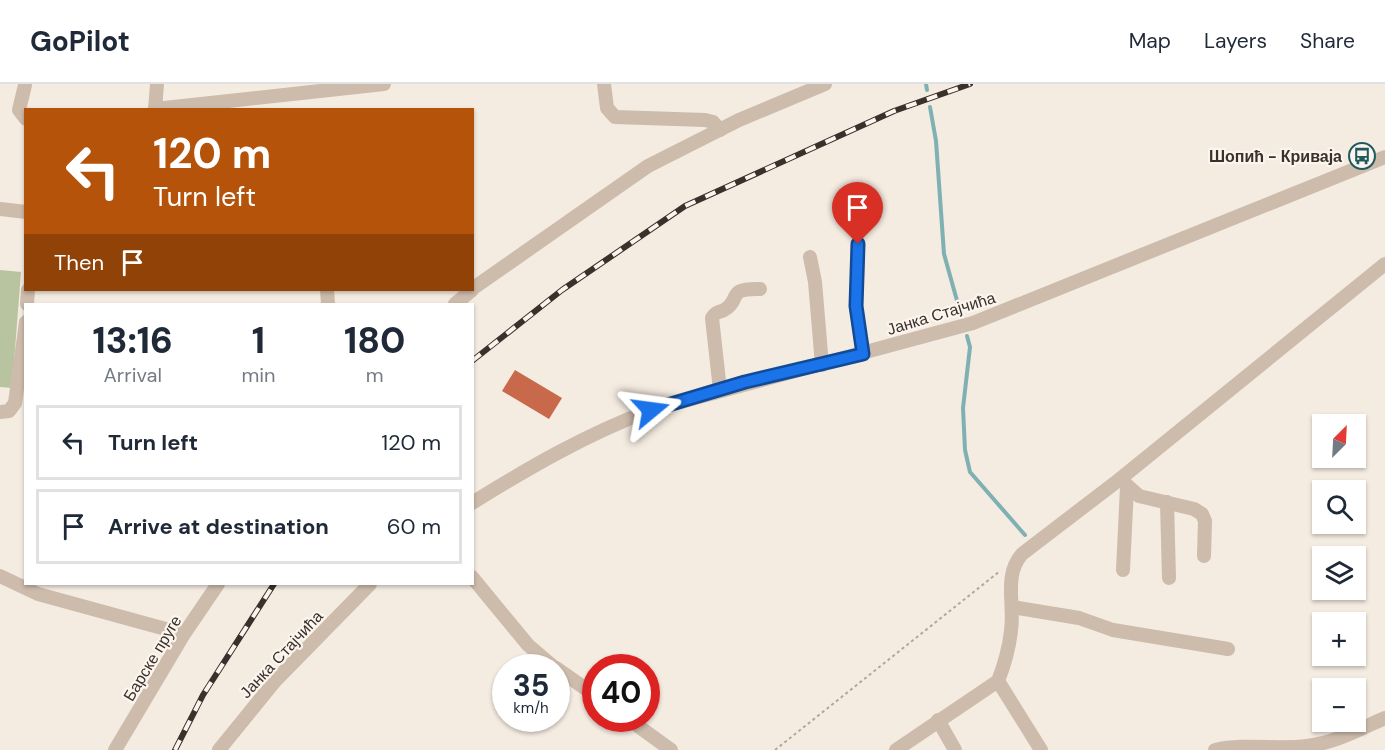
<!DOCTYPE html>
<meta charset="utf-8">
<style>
:root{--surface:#fff;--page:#f6f6f7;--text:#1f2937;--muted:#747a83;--line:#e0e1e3}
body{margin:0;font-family:"DM Sans",sans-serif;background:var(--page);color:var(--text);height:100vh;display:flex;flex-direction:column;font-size:22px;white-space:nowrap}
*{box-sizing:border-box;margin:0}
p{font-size:20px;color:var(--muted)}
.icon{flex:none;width:33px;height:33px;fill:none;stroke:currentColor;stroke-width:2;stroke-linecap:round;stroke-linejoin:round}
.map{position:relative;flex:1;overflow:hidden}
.panel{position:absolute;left:24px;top:219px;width:450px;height:282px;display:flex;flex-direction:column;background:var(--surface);border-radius:0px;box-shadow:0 2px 4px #0004}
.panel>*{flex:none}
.guide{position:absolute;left:24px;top:24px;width:450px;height:183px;border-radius:0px;box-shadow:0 2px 4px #0004;background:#b45309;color:#fff;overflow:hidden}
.needle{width:39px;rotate:24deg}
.controls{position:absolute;left:1312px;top:330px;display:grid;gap:12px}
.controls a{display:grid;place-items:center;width:54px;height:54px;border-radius:0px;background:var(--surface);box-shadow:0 2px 4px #0004;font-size:30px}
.speed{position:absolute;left:492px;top:570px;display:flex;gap:12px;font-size:30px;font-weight:700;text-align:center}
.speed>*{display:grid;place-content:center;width:78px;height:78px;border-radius:50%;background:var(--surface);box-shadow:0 2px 4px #0004;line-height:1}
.speed small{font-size:15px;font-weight:400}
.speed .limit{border:9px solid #d22;background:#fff;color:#111}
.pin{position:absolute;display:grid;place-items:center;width:51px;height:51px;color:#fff;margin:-62px -26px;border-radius:50% 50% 50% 0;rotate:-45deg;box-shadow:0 0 6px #0007}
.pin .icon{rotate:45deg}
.me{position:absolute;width:66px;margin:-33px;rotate:74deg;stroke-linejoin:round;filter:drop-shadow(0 0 4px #0008)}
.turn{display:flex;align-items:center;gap:21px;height:126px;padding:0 30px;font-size:27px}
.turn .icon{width:78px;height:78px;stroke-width:2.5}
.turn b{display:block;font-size:42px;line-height:51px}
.then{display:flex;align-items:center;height:57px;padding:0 30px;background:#0003;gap:12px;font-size:22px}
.eta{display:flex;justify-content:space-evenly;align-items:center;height:102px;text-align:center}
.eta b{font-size:36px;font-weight:800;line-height:42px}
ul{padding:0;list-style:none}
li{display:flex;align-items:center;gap:18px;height:75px;margin:0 12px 9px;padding:0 18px;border:3px solid var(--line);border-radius:0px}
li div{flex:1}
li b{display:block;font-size:22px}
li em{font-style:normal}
header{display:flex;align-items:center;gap:36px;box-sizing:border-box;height:84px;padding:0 30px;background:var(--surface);border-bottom:2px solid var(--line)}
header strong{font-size:28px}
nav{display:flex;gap:33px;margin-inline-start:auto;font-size:21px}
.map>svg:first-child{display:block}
.green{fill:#b8c4a0}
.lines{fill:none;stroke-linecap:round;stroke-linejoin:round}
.stream{stroke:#7fb0b2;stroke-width:4}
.building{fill:#c8694b}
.path{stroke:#b9a596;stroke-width:2;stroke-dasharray:3 3;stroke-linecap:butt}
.minor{stroke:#cdbbac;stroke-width:14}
.rail-casing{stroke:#3b302b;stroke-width:6}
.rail{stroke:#fbf5ee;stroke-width:4;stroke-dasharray:11;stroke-linecap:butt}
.route-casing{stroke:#114b97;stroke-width:15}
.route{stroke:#1a73e8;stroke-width:10}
.labels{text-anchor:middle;stroke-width:4.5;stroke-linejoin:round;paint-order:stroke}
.poi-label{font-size:16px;font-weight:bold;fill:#3b302b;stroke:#fbf5ee;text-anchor:end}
.street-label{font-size:16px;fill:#3b302b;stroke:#fbf5ee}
</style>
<header>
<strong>GoPilot</strong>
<nav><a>Map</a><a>Layers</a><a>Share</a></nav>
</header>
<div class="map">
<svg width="1385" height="666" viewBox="0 0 1385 666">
<rect width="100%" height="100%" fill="#f4ebe1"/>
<path class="green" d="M0,186L21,188L12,304L0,303Z"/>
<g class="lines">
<g class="stream">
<path d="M926,0L927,6"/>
<path d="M930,23L936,57L944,170L961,231"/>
<path d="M967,252L970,263L963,324L965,366L970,388L1025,451"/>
</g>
</g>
<path class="building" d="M515,286L562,314L549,335L502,307Z"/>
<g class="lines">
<path class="path" d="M775,666L1000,487"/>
<g class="minor">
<path d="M604,0L607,24L615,33L705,36L713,38L720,46"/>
<path d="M25,1L19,26L26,35"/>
<path d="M155,25L384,0"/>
<path d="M155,26L157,0"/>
<path d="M0,125L26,128"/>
<path d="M858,160L856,222L863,270"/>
<path d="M810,173L815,198L822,281"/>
<path d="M472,205L648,82L739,36L825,0"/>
<path d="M327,206L328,220"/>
<path d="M27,220L28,206"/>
<path d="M455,220L472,206"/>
<path d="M720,306L712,234C716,227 718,229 724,226C742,216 725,204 760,205"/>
<path d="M0,328L9,327L15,319L26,238"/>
<path d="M1120,395L1139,412L1194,425L1202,430L1205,437L1204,472"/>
<path d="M1167,418L1169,494"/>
<path d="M472,419C530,383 587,350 651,326L973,239L1385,73"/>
<path d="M1123,486L1127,403"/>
<path d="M0,492L38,510L184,550"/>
<path d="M472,493L528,561L555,584"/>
<path d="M1012,523L1079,534L1113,546L1228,565"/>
<path d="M556,584L596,612"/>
<path d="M998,597L1041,666"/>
<path d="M627,634L671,666"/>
<path d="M938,636L955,666"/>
<path d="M115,666L184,550L218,500"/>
<path d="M219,666L275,597L370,500"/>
<path d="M896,666L998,597C1004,582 1009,564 1011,547C1015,520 1003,492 1022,470L1120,395L1385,180"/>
<path d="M1215,666C1246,659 1277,666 1307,662C1335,659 1360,645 1385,634"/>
</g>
<defs>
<g id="rail">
<path d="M472,277L562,206L685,122L894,27L970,0"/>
<path d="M175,666L203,611L274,500"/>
</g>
</defs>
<use href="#rail" class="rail-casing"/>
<use href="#rail" class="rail"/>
</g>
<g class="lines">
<defs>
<path id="route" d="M651,326L745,298L863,270L856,222L858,160"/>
</defs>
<use href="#route" class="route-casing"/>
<use href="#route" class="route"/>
</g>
<defs>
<symbol id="bus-ring" viewBox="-11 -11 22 22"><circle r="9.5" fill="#fbf5ee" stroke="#1f5a5e" stroke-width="1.5"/><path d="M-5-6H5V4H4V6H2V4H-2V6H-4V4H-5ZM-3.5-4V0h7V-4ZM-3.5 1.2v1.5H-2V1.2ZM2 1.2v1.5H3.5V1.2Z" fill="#1f5a5e"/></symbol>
</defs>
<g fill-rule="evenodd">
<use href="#bus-ring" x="1347" y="57" width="30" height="30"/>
</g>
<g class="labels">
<g class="poi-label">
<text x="1342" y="78">Шопић - Криваја</text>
</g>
<g class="street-label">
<text transform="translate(941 229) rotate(-17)" y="6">Јанка Стајчића</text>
<text transform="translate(281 570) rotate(-47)" y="6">Јанка Стајчића</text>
<text transform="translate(152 574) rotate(-59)" y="6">Барске пруге</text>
</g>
</g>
</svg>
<div class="controls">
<a><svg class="needle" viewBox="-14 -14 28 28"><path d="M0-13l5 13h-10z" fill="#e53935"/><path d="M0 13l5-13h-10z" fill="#747a83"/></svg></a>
<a><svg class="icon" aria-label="search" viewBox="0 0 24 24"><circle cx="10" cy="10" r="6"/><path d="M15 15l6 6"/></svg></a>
<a><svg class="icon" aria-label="layers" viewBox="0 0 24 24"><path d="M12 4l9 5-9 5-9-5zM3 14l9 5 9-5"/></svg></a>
<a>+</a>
<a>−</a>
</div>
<div class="speed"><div>35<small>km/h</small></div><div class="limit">40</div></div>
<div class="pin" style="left:858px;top:160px;background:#d93025"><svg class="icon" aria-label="arrive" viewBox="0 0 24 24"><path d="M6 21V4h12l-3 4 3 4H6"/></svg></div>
<svg class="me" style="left:651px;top:326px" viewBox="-20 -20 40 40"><path d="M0-17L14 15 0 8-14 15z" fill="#1a73e8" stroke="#fff" stroke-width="4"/></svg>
<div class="guide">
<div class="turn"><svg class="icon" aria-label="left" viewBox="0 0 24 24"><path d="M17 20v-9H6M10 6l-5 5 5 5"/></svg><div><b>120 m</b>Turn left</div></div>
<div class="then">Then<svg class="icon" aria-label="arrive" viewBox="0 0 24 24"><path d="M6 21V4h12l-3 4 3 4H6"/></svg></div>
</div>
<section class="panel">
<div class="eta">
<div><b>13:16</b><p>Arrival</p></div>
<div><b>1</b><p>min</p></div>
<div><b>180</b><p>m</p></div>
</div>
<ul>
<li><svg class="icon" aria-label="left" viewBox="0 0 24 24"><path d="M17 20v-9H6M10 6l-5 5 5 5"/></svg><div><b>Turn left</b></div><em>120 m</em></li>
<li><svg class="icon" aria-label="arrive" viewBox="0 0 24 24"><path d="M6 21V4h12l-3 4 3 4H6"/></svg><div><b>Arrive at destination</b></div><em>60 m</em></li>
</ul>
</section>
</div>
